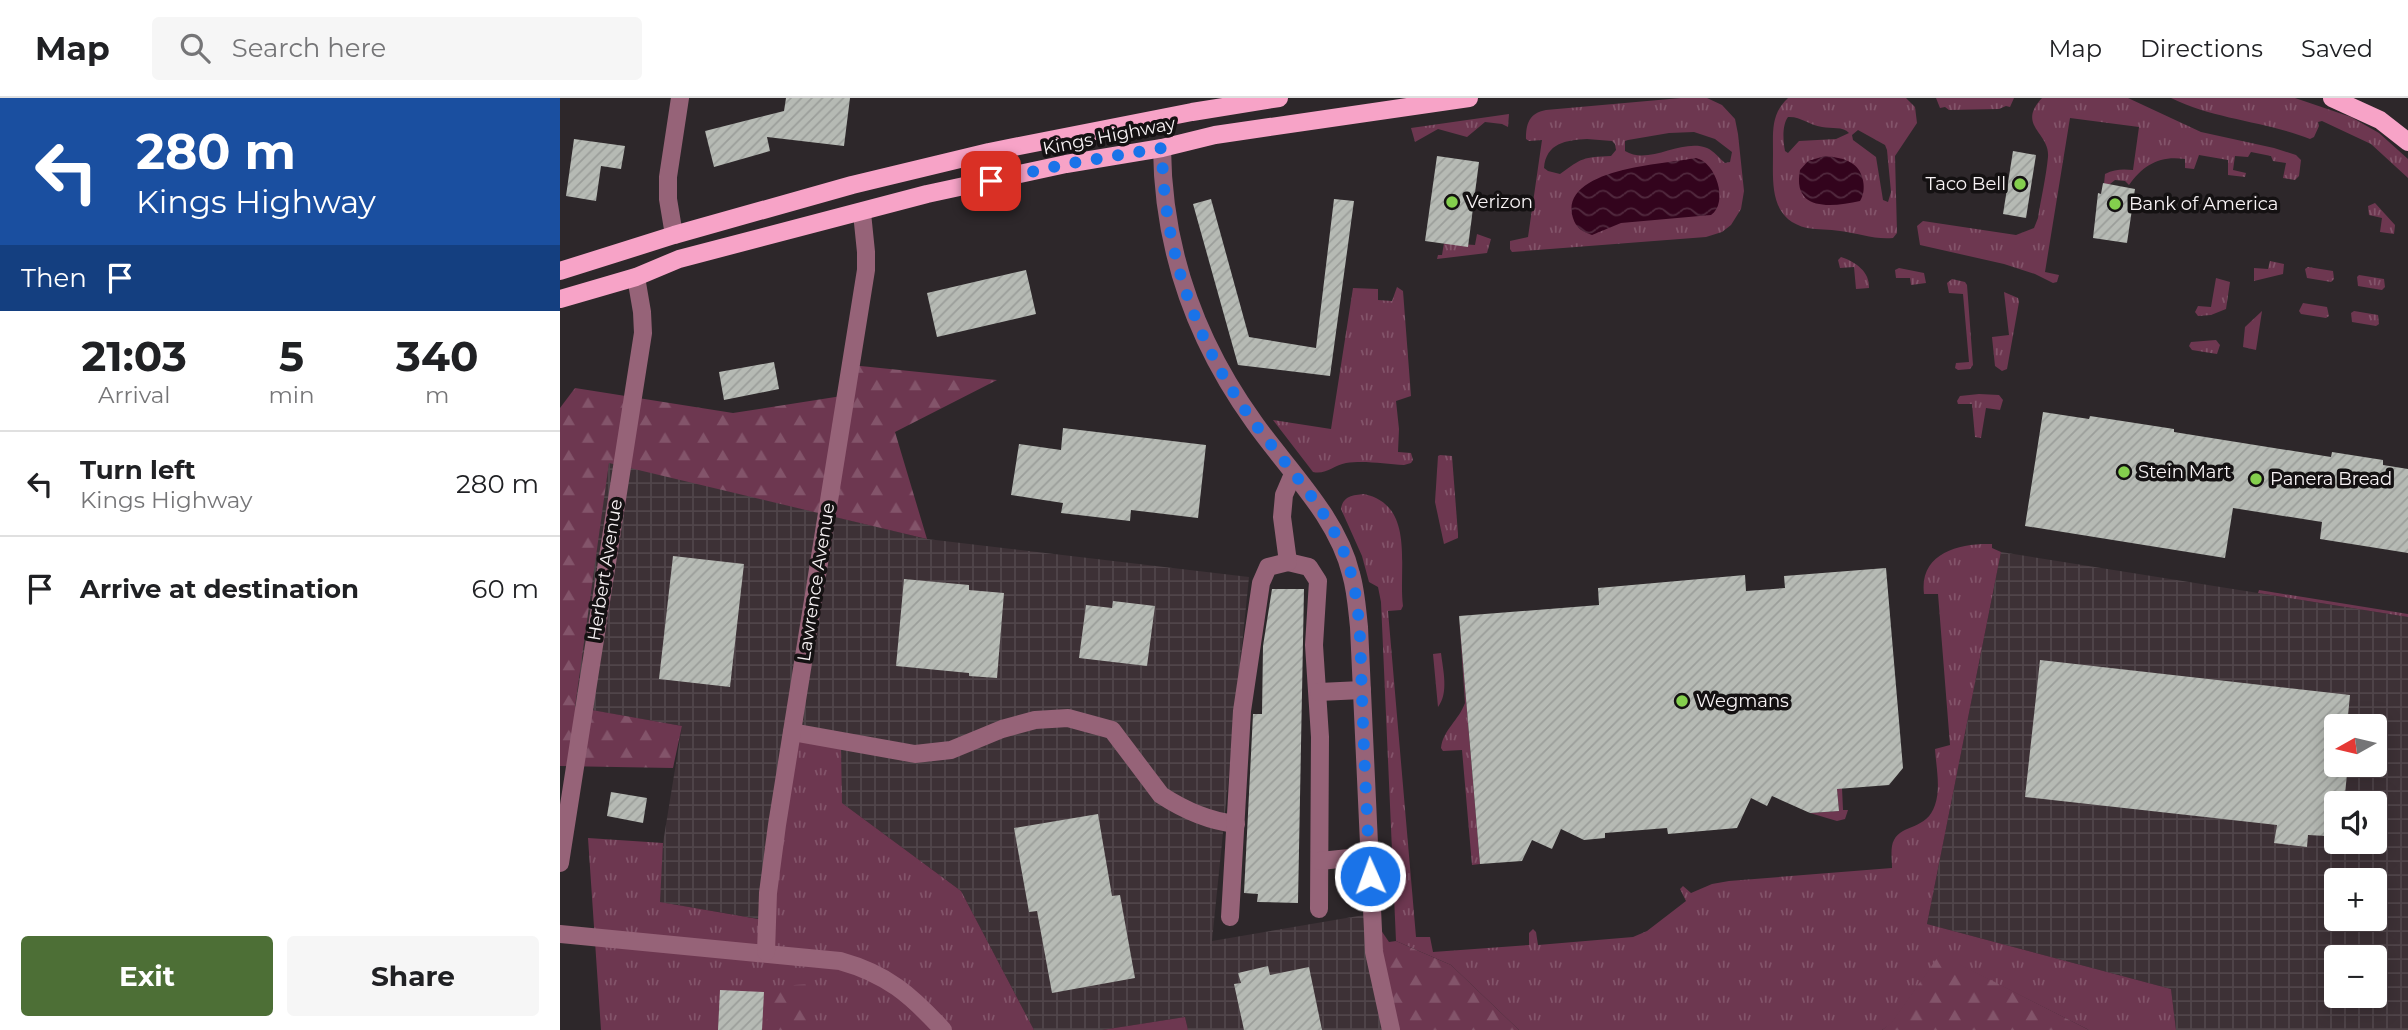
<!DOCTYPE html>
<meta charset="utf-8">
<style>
:root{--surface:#fff;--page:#f6f6f6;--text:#202124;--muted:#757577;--line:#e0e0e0;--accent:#4d6f36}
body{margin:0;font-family:Montserrat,sans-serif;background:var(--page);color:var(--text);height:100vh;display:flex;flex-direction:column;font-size:26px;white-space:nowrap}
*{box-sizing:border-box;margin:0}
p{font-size:23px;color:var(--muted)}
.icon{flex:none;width:38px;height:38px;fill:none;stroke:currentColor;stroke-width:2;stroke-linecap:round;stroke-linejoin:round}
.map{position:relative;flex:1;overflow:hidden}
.drawer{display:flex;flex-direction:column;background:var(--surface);width:560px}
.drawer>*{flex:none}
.top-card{background:#1a4fa0;color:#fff;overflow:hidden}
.needle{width:46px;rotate:262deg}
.fabs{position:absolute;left:1764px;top:616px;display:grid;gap:14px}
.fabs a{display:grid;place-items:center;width:63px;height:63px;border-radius:7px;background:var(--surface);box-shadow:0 4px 18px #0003;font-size:35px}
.pin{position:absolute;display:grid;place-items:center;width:60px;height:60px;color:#fff;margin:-30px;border-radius:14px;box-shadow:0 4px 10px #0006}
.me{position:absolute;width:77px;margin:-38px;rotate:358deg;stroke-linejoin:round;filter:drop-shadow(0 0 5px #0008)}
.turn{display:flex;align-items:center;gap:24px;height:147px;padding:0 21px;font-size:32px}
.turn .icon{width:91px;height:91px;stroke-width:2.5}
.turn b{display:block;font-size:49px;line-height:60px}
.then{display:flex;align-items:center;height:66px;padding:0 21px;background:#0003;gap:14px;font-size:26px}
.eta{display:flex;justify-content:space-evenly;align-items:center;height:119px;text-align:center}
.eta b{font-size:42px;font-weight:700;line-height:49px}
.action{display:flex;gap:14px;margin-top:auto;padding:14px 21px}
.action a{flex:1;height:80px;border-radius:7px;background:var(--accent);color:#fff;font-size:28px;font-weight:700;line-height:80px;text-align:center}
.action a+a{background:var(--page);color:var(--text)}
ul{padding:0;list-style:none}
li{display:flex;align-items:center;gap:21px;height:105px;padding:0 21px;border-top:2px solid var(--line)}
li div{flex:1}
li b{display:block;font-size:26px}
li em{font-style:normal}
header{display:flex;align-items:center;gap:42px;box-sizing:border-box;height:98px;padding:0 35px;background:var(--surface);border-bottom:2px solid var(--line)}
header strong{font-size:33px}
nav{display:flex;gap:38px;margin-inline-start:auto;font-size:24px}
.search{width:490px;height:63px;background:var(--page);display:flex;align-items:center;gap:18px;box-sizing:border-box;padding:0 24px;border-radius:7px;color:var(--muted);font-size:26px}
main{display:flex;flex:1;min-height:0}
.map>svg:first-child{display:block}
.industrial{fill:url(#industrial-grid);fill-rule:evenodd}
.grass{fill:url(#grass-tufts);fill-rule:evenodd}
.forest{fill:url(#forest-firs)}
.water{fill:url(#water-waves)}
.building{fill:url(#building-hatch)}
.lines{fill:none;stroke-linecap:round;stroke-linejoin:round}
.minor{stroke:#966378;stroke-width:18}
.primary{stroke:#f7a3c7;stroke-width:18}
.route{stroke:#1a73e8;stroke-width:12;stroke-dasharray:0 21.6}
.poi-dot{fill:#84cf4d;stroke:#141112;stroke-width:2.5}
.labels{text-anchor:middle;stroke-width:7;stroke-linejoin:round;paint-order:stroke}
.street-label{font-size:18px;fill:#f8f3f5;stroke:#141112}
.poi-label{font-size:18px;fill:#f8f3f5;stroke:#141112;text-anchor:start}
</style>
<header>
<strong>Map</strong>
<div class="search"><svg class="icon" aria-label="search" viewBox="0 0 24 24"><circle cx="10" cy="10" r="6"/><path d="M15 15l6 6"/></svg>Search here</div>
<nav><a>Map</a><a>Directions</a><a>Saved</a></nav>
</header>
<main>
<section class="drawer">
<div class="top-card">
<div class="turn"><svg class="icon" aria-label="left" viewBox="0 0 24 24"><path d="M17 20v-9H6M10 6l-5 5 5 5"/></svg><div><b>280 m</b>Kings Highway</div></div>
<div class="then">Then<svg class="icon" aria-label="arrive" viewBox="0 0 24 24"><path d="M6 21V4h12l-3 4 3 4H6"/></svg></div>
</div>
<div class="eta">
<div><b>21:03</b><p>Arrival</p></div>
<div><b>5</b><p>min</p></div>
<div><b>340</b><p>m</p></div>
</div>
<ul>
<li><svg class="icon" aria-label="left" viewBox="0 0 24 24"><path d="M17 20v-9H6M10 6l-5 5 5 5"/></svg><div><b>Turn left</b><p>Kings Highway</p></div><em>280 m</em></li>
<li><svg class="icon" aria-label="arrive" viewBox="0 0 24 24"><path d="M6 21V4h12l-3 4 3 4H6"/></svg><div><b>Arrive at destination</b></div><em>60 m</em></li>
</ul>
<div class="action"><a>Exit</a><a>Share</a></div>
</section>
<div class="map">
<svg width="1848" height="932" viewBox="0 0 1848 932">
<defs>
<pattern id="industrial-grid" width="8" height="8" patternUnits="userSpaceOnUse" patternTransform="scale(1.75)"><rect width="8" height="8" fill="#3d3136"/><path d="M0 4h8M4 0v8" fill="none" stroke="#50454a"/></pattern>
<pattern id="grass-tufts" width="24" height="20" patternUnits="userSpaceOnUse" patternTransform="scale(1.75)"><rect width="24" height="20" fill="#6d3750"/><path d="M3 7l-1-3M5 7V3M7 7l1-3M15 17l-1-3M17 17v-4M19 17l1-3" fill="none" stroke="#83546a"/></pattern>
<pattern id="forest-firs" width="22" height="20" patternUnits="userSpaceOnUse" patternTransform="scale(1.75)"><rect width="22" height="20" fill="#6d3750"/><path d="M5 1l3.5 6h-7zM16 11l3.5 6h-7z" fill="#83546a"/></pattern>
<pattern id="water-waves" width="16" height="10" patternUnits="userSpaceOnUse" patternTransform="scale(1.75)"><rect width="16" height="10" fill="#33041d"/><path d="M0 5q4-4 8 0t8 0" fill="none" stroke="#51293e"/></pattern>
<pattern id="building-hatch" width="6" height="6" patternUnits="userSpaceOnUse" patternTransform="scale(1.75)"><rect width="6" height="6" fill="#b6bab4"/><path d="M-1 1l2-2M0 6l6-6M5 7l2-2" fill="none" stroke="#9b9e9a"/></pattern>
</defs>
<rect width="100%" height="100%" fill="#2d272a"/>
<g class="industrial">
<path d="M49,364L367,441L689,479L652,843L810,816L835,932H628L625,919L542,932H474L401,793L282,705L205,822L99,804L103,745L122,628L14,609Z"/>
<path d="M1441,454L1848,519V932H1616L1611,891L1367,826ZM1776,628H1815V667H1776ZM1776,705H1815V744H1776ZM1776,782H1815V821H1776ZM1776,859H1815V898H1776Z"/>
</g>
<g class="grass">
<path d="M1121,0H1147L1162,7L1175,21L1178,36L1184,93L1181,111L1171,127L1162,134L1146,139L952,154L950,151V143L968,139L982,42L969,43L966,41C966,26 969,15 986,12ZM1134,34L1155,41L1172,54L1170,64L1165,65C1159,60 1154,53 1147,50C1121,40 1089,68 1065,53V43L1068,42L1109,35ZM1027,41L1052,43L1055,46L1056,52L1051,58C1023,59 1022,60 1000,76L988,73L984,70C986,45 1006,42 1027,41Z"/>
<path d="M1228,0H1346L1355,9L1357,25L1335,58L1337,135L1333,140C1316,142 1297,135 1280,133C1269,131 1258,132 1247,130C1209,121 1213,85 1213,55C1213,33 1211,16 1228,0ZM1228,19C1240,18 1249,27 1262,29C1272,31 1283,28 1289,35L1276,41L1239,43L1228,55L1225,53C1223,43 1222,27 1228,19ZM1298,32L1325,47L1327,52L1331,94L1328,104L1323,102L1316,59L1293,42L1292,37Z"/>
<path d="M1376,0H1454L1450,9L1446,8L1439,11L1389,12L1385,9L1380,10Z"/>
<path d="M1482,0H1568L1641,34L1714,50L1736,57L1741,62L1739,78L1735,82L1723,80L1726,65L1713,63L1711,58L1691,54L1688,59L1675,58L1673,72L1686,75L1685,79L1668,77V62L1639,57L1634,71L1625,70V61C1600,57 1583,67 1569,87L1565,83L1555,82L1550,86H1544L1545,76C1555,71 1563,71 1573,72L1579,29L1510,20L1485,174L1499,177L1497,184L1493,185L1475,176L1444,166L1360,147L1357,128L1363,123L1456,137L1474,130L1478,120C1481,100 1486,80 1488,59C1490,34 1456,28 1482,0Z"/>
<path d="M1611,0H1735L1791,19L1819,35L1848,61V80L1811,46L1762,23L1758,24L1759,28L1754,39L1750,41C1705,23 1656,22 1611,0Z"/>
<path d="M949,16L948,29L942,26L925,24L907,39L878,31L855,44L851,30Z"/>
<path d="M1815,105L1835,127L1834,136L1820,134L1822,120L1809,117L1808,108Z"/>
<path d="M917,136L931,141L927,155L877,161L878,157H882L884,145L915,147Z"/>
<path d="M1281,159C1296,164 1310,174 1309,190L1296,191L1294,169L1280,170L1278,162Z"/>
<path d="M1710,163L1724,166L1723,176L1694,183V170L1708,171Z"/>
<path d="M1748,169L1773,173L1774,181L1771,184L1747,180L1745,171Z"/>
<path d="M1339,170L1364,175L1366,185L1351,187L1350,180H1336L1335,172Z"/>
<path d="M1799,177L1824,181L1825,189L1822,192L1798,188L1797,179Z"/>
<path d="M1656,180L1670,184L1666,211L1651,217L1638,218L1635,214L1638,208L1651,209Z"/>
<path d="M1392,181L1405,184L1407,187L1413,267L1410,271L1398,272L1395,270L1396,265L1409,264L1403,196L1389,195L1387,185Z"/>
<path d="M837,189L843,193L851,298L836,303L839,331L838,354L851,355L853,362L851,365L844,367C826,366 804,362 786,365C774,367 766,377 753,374L713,322L771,331L793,190L818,191V202L832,203Z"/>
<path d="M1444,194L1458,200L1459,204L1447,271L1442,273L1435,268L1432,239L1449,237Z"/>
<path d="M1743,205L1767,209L1769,218L1766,220L1741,216L1739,213Z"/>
<path d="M1702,213L1696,252L1683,249L1685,229Z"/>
<path d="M1794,213L1818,217L1819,226L1816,228L1792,224L1791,215Z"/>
<path d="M1656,242L1660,247L1657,256L1632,252L1629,248L1631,244Z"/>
<path d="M1419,296L1439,297L1443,302L1440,312L1426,310L1421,340L1415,339L1412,306H1398L1397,303L1400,298Z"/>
<path d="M880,357L892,358L898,436V440L884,446L875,404L878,358Z"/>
<path d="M804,396C856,407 838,470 843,508L841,512L828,513L856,839H870L873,854L969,847V835L973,831L976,834L978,847L1073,839L1087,833L1126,803L1120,791L1123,788L1131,795L1152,786L1169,783L1332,770C1332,761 1330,749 1334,742C1342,726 1367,732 1375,707C1381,690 1376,668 1375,651L1390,647L1378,496H1364C1359,455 1399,445 1432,446V450L1441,454L1367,826L1611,891L1616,932H1529L1380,857L1331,926L1322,932H959L891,867L836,843L821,504L818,489L809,484L802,458L781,411C783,398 793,397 804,396Z"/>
<path d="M1699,492L1848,516V519L1698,495Z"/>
<path d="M899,518L920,766L912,767L902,652L883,653L881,650C883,632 899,622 905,605Z"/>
<path d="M881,555C883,572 889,595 878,609L873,556Z"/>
<path d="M231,632L281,650L282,705L401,793L474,932H41L28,740L103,745L100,804L204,822Z"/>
<path d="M1282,690L1283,712H1288L1285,721L1277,723L1250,715L1279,713L1277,691Z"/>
<path d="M625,919L628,932H542Z"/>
</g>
<g class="forest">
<path d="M291,267L437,282L335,334L367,441L49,365L15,609L122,628L113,670L0,668V310L15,290L173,315L288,297Z"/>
<path d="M810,816L829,844L836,843L891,867L959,932H835Z"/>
<path d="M1380,856L1529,932H1322L1331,925Z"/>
<path d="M252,886L247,932H204L216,888Z"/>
</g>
<g class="water">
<path d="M1265,58C1274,59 1285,60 1293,66C1304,73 1307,93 1300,103C1272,109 1232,114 1240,72L1248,63Z"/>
<path d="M1136,60C1156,64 1169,105 1151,117L1061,125L1032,137C1023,134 1016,130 1013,120C998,70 1106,66 1136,60Z"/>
</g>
<g class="building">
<path d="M226,0H290L284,48L207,39L210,53L154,69L145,33L224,13Z"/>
<path d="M14,41L65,48L61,71L41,68L36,103L6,98Z"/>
<path d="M1453,53L1476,57L1466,120L1443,116Z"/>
<path d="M877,58L919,64L908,149L865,143Z"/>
<path d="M1543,85L1575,91L1567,145L1533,140L1538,95L1541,96Z"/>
<path d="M651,101L689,239L756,250L774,101L794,103L770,278L678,267L633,106Z"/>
<path d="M466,172L476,216L377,239L367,195Z"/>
<path d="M214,264L219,291L164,302L159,274Z"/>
<path d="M1483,314L1529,321L1530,318L1614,331V334L1771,359L1772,354L1823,362V367L1848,371V455L1760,441L1762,424L1673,410L1665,460L1465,428Z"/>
<path d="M503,330L646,347L638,420L571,412L570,423L501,415L503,405L451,397L459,346L501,352Z"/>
<path d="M113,458L184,466L170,589L99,581Z"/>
<path d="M1326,470L1343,670L1329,687L1277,691L1279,713L1250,715L1212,698L1207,708L1191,700L1177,730L1108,736L1107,730L1045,735V740L1024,742L1001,731L992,751L972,742L962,763L920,766L899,518L1039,507L1038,490L1185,477L1186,493L1225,490L1224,478Z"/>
<path d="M344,481L409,487V492L444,495L437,580L409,578V575L336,568Z"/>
<path d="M712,491H744L738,805L697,804L698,796L684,795L693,616H702L703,548Z"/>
<path d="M553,503L595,508L587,568L519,560L526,507L552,510Z"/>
<path d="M1480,562L1790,597L1787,628H1776V667H1788L1784,705H1776V726L1767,725L1766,738L1748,737L1747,749L1714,745L1717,727L1465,699Z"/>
<path d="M51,694L87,700L83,725L47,718Z"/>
<path d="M538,716L552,798L560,797L575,880L492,895L477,813L469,814L454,730Z"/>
<path d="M708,868L710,877L749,869L762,932H684L674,886L681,885L678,875Z"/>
<path d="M160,892L204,894L202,932H158Z"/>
</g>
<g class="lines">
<g class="minor">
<path d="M602,50C603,151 635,242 694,324C727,371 777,418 791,476C796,493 797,511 799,529L814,854L831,932"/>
<path d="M114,137L108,101V79L120,0"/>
<path d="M728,464L749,469L758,483L754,547L760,639L759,811"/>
<path d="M759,594L802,592"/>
<path d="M232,634L355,656L391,652L442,631L475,622L508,620L552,632L601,697C624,712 648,723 676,726"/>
<path d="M760,763L809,758"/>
<path d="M0,765L83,235L82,214L76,179"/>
<path d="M670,819L682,613L701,485L708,469L728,464L722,419L724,397L733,376"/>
<path d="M0,836L280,863C327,876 351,897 383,932"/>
<path d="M206,854L208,795L217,727L306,172V154L302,115"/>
</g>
<g class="primary">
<path d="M1772,0L1820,22L1848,44"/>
<path d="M0,173L114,137L292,87L429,54L632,14L719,0"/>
<path d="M0,201L76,179L119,161L367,96L506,66L602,50L655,37L909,0"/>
</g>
</g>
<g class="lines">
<path class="route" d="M431,83L506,66L602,50C603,151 635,245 695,326C725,366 763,406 783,452C802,497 800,550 802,598C804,658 807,718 810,778"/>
</g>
<g class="poi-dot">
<circle cx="1460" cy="86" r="7"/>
<circle cx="892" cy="104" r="7"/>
<circle cx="1555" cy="106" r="7"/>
<circle cx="1564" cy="374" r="7"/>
<circle cx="1696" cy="381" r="7"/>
<circle cx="1122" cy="603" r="7"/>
</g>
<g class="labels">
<g class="street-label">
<text transform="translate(549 38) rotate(-11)" y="6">Kings Highway</text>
<text transform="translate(45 472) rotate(-81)" y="6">Herbert Avenue</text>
<text transform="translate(256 484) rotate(-81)" y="6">Lawrence Avenue</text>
</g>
<g class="poi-label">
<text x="1446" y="92" text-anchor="end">Taco Bell</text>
<text x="906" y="110">Verizon</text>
<text x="1569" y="112">Bank of America</text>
<text x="1578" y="380">Stein Mart</text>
<text x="1710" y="387">Panera Bread</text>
<text x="1136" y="609">Wegmans</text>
</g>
</g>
</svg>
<div class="fabs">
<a><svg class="needle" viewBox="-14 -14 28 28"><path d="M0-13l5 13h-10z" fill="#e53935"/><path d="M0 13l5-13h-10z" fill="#757577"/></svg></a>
<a><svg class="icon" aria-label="sound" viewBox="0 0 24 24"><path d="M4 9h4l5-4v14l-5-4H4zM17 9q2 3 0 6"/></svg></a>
<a>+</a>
<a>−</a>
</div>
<div class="pin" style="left:431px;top:83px;background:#d93025"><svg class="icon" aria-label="arrive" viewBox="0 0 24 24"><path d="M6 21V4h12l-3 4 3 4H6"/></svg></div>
<svg class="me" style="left:810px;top:778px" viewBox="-20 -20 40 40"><circle r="17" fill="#1a73e8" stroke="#fff" stroke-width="3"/><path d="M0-11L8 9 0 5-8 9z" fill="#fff"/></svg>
</div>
</main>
